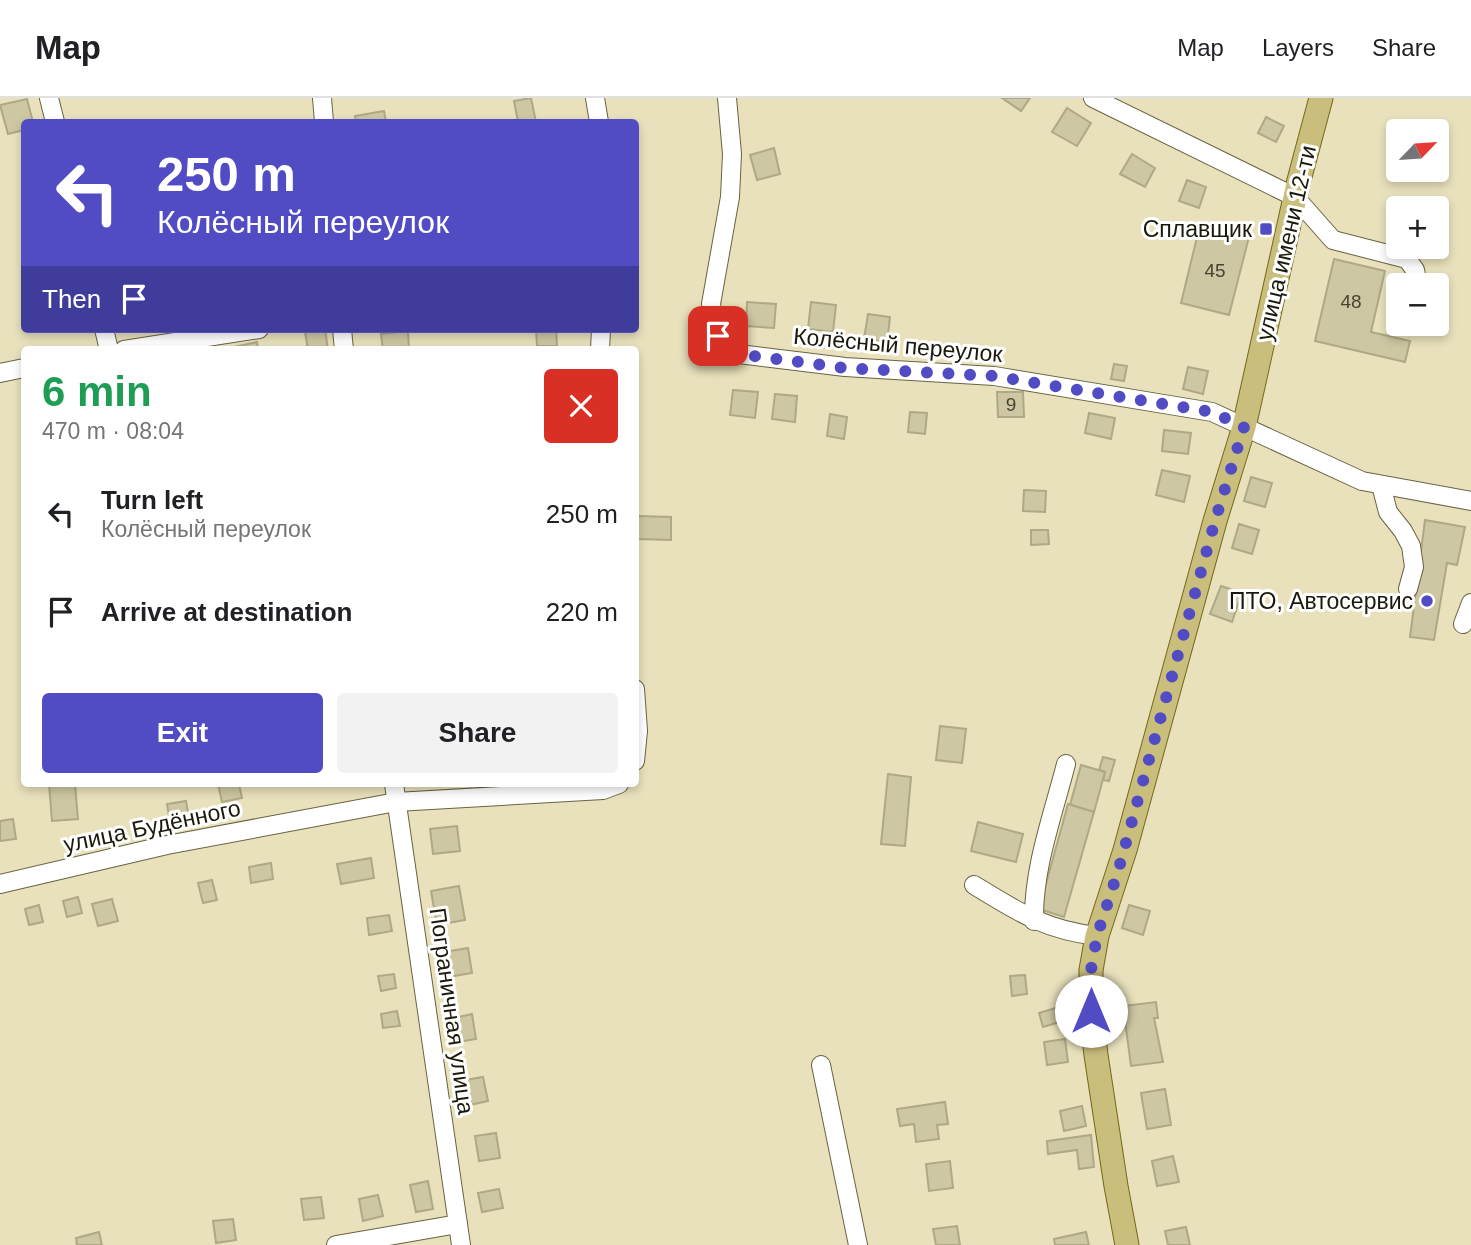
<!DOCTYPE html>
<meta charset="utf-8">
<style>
:root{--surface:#fff;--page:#f2f2f2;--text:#202124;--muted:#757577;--line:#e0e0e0;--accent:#514cc3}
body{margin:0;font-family:Helvetica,sans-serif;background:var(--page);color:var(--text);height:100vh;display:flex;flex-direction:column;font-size:26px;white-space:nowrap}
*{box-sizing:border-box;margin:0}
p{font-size:23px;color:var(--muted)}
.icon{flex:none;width:38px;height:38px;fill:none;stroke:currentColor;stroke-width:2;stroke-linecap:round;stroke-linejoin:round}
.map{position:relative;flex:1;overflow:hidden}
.drawer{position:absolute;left:21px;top:248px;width:618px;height:441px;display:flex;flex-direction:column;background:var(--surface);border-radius:7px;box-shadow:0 4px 10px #0003}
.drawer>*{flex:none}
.guide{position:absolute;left:21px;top:21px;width:618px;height:214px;border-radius:7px;box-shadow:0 4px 10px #0003;background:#514cc3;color:#fff;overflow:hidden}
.needle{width:46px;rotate:65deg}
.fabs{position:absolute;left:1386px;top:21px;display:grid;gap:14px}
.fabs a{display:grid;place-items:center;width:63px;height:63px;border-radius:7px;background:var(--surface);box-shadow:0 4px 10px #0003;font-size:35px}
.pin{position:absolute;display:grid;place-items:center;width:60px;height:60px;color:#fff;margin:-30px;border-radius:14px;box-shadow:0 4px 10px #0006}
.me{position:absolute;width:77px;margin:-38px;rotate:0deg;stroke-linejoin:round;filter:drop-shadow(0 0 5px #0008)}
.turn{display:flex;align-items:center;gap:24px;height:147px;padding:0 21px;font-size:32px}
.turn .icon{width:91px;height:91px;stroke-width:2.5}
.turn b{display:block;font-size:49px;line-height:60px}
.then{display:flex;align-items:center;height:66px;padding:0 21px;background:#0003;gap:14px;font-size:26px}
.round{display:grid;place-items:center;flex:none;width:74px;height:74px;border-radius:7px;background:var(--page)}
.overview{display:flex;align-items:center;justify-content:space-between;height:119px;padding:0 21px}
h1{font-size:42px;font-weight:700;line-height:52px;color:#1e9e55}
.cta{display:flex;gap:14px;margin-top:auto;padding:14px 21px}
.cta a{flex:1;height:80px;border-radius:7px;background:var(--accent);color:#fff;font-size:28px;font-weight:700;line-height:80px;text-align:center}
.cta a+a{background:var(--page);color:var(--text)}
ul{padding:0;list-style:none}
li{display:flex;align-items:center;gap:21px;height:98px;padding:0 21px}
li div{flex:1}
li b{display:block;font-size:26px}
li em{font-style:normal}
header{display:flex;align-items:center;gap:42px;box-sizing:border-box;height:98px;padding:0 35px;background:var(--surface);border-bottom:2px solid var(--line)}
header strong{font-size:33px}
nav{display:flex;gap:38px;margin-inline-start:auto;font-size:24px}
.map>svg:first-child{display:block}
.building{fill:#cdc7a3;stroke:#aea885;stroke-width:2}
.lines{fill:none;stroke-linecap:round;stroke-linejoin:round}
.minor-casing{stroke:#696342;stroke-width:20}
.major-casing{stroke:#75681b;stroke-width:25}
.minor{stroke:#fff;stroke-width:18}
.major{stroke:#c9be7c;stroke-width:23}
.route{stroke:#514cc3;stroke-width:12;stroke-dasharray:0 21.6}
.poi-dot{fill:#514cc3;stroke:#fff;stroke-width:2.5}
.labels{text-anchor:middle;stroke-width:6;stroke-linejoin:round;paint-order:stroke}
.number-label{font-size:19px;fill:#484431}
.poi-label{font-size:23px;fill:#1b190b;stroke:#fff;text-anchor:end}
.street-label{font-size:23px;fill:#1b190b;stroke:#fff}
</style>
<header>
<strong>Map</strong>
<nav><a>Map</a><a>Layers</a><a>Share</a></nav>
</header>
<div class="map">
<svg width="1471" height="1147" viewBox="0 0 1471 1147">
<rect width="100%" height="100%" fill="#e8e1bc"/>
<g class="building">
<path d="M531,0L536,24H518L514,3Z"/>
<path d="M1002,0H1030L1021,13Z"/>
<path d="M27,1L33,24H24V32L8,36L0,7Z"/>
<path d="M1067,10L1091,25L1077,48L1052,34Z"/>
<path d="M384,13L386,24H356L355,18Z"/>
<path d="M1266,19L1284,28L1276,44L1258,35Z"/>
<path d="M774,50L780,76L757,82L750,57Z"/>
<path d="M1132,56L1155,70L1145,89L1120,76Z"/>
<path d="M1187,82L1206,89L1199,110L1179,103Z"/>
<path d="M1200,127L1249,139L1229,217L1181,205Z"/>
<path d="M1334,161L1385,173L1371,234L1410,243L1405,264L1315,243Z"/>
<path d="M747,204L776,206L774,230L746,228Z"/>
<path d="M811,204L836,207L833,234L808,231Z"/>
<path d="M868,216L890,219L887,244L864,241Z"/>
<path d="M325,231L328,252H308L305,234Z"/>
<path d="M536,231H556L557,248H537Z"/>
<path d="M408,233L409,252H383L381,236Z"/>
<path d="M257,244L258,252H230L229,250Z"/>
<path d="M1114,266L1127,268L1124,283L1111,281Z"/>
<path d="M1188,269L1208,273L1203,296L1183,291Z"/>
<path d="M733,292L758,294L755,320L730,317Z"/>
<path d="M997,294H1023L1024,319H998Z"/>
<path d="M775,296L797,298L795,324L772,321Z"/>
<path d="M910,314L927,315L925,336L908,334Z"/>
<path d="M1089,315L1115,320L1111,341L1085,335Z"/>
<path d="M830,316L847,319L844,341L827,338Z"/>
<path d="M1164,332L1191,335L1188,356L1162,353Z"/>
<path d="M1162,372L1190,378L1184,404L1156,397Z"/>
<path d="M1251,379L1272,385L1265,409L1244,403Z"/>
<path d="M1024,392L1046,393L1045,414L1023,413Z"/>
<path d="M638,418L671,419V442L637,441Z"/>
<path d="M1425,422L1465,429L1457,467L1447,465L1434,542L1410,539Z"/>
<path d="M1239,426L1259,432L1252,456L1232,450Z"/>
<path d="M1031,432H1048L1049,446L1031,447Z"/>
<path d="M1221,488L1242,495L1232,524L1210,516Z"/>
<path d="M940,628L966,631L962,665L936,662Z"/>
<path d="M1103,659L1115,662L1109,683L1103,682L1105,674L1099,672Z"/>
<path d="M1081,667L1105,674L1094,714L1070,707Z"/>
<path d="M888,676L911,679L905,748L881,746Z"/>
<path d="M49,686H75L78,721L52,723Z"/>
<path d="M218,686H239L242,700L222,704Z"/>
<path d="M186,703L189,721L170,725L167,706Z"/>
<path d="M1068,706L1094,714L1064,819L1039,811Z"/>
<path d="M13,721L16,741L0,743V723Z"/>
<path d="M978,724L1023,736L1016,764L971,753Z"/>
<path d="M457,728L460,753L433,756L430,731Z"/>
<path d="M371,760L374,780L341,786L337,766Z"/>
<path d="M271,765L273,781L251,785L249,769Z"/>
<path d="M212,782L217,802L203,805L198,785Z"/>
<path d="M459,788L465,822L437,827L431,793Z"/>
<path d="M78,799L82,815L67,819L63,803Z"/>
<path d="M112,801L118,823L98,828L92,806Z"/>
<path d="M39,807L43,824L29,827L25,811Z"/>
<path d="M1129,807L1150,813L1143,837L1122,830Z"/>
<path d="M389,817L392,833L369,837L367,820Z"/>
<path d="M468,850L472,875L448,879L444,854Z"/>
<path d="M394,876L396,890L381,893L378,878Z"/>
<path d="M1025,877L1027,896L1012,898L1010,878Z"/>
<path d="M1156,904L1158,920H1154L1163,964L1131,968L1123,908Z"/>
<path d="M1059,909L1063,923L1043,929L1039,915Z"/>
<path d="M397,913L400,928L383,930L381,916Z"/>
<path d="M472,916L476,941L458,944L454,920Z"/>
<path d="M1065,941L1068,964L1047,967L1044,944Z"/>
<path d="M483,979L488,1003L470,1007L465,982Z"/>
<path d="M1165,991L1171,1027L1147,1031L1141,995Z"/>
<path d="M945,1004L948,1026L937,1027L939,1041L916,1044L914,1026L900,1028L897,1011Z"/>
<path d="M1082,1008L1086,1028L1064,1033L1060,1013Z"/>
<path d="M496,1035L500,1060L479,1063L475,1038Z"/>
<path d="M1091,1037L1094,1069L1079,1071L1077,1052L1048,1056L1047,1043Z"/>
<path d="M1173,1058L1179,1084L1157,1088L1152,1063Z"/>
<path d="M950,1063L953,1090L929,1093L926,1066Z"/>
<path d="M428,1083L433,1111L416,1114L410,1087Z"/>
<path d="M499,1091L503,1110L482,1114L478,1095Z"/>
<path d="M378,1097L383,1118L363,1123L359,1101Z"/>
<path d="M321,1099L324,1120L304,1122L301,1101Z"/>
<path d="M233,1121L236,1142L216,1145L213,1123Z"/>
<path d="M957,1128L960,1147H936L933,1131Z"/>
<path d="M1186,1129L1190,1147H1168L1165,1133Z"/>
<path d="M99,1134L102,1147H77L76,1140Z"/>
<path d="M1086,1134L1089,1147H1055L1054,1141Z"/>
</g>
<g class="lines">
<defs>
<g id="minor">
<path d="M49,0L55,24"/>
<path d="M322,0L324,24"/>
<path d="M595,0L599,24"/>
<path d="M727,0L732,56L730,99L711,206C714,229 719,243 739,256L845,269L994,278L1212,314L1362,383L1471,403"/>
<path d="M1093,0L1295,99L1333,142L1407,161L1415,172L1418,187"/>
<path d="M1425,226V227"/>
<path d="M104,231L109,252"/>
<path d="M342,231L344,252"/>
<path d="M124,252L259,231"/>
<path d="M600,252L601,231"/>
<path d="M0,275L24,270"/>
<path d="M1381,387L1388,414L1403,433L1411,448L1414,469L1408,491"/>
<path d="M1463,526L1471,505"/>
<path d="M635,591L638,633L635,663"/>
<path d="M394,686L461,1147"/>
<path d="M0,786L167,747L396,704L603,692L619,686"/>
<path d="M974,787C1018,814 1045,832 1097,838"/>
<path d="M1034,823C1033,770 1053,717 1066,666"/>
<path d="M821,967L858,1147"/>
<path d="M336,1147L458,1126"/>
</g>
<path id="major" d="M1127,1147L1116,1088L1096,957L1091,913V872L1097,838L1125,752L1215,423L1244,329L1298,86L1321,0"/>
</defs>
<use href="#minor" class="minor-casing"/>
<use href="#major" class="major-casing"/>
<use href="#minor" class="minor"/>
<use href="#major" class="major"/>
</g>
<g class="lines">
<path class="route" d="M718,238C729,251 738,255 754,258L845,270L994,278L1212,314L1244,329L1215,423L1119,770L1097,838L1091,872V913"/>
</g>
<g class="poi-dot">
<rect x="1259" y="124" width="14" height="14" rx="3.5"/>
<circle cx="1427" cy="503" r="7"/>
</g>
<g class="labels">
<g class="number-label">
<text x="1215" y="179">45</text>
<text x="1351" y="210">48</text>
<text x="1011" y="313">9</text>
</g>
<g class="poi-label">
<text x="1252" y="139">Сплавщик</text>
<text x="1413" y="511">ПТО, Автосервис</text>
</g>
<g class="street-label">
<text transform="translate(1286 145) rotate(-77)" y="8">улица имени 12-ти</text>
<text transform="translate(898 247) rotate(5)" y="8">Колёсный переулок</text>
<text transform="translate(152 728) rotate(-12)" y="8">улица Будённого</text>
<text transform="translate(452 913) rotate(82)" y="8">Пограничная улица</text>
</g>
</g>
</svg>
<div class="fabs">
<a><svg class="needle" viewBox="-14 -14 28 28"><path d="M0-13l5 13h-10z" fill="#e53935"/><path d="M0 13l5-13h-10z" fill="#757577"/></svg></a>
<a>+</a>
<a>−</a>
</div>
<div class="pin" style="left:718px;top:238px;background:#d93025"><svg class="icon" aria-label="arrive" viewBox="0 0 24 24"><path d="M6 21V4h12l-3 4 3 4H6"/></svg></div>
<svg class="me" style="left:1091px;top:913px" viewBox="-20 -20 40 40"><circle r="19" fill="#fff"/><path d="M0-13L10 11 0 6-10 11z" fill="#514cc3"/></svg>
<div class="guide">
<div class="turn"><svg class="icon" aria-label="left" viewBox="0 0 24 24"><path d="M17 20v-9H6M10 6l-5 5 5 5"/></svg><div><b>250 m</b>Колёсный переулок</div></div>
<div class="then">Then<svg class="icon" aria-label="arrive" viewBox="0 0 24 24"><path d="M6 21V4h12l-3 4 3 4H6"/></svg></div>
</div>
<section class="drawer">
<div class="overview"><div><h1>6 min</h1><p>470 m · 08:04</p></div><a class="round" style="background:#d93025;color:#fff"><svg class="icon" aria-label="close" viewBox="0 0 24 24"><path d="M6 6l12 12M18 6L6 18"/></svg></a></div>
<ul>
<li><svg class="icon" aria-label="left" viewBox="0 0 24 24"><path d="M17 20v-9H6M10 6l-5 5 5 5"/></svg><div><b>Turn left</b><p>Колёсный переулок</p></div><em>250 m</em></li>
<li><svg class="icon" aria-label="arrive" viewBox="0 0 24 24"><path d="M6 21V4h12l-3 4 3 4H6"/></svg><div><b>Arrive at destination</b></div><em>220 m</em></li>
</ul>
<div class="cta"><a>Exit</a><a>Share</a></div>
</section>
</div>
